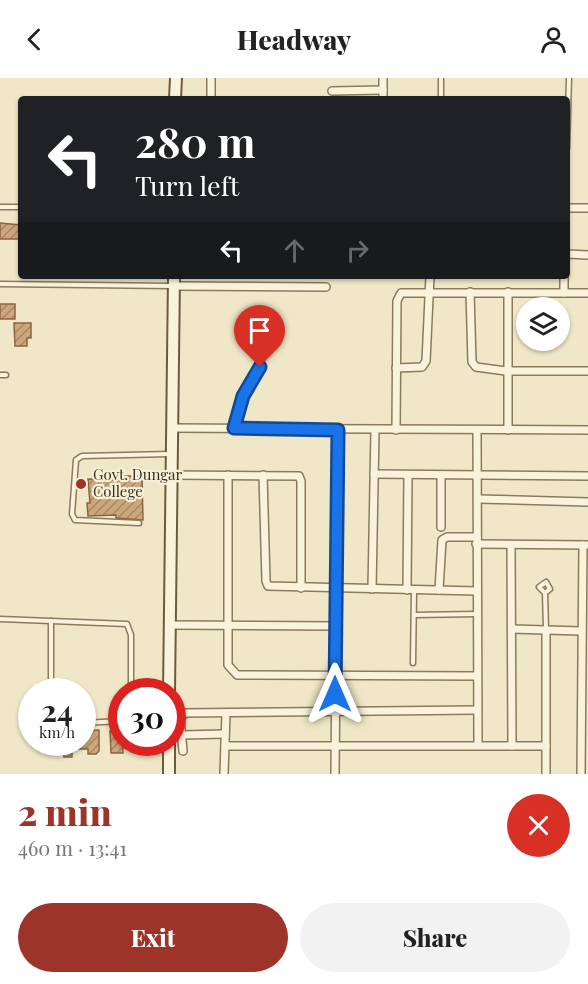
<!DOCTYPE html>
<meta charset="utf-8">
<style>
:root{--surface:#fff;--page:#f2f2f2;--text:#222;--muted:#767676;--accent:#9c342a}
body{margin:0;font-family:"Playfair Display",serif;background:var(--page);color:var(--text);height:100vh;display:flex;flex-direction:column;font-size:22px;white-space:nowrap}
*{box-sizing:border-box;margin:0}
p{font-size:20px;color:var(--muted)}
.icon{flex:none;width:33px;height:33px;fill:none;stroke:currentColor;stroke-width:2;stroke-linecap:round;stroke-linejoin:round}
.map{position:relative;height:696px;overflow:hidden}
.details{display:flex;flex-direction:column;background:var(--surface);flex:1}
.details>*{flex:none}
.hud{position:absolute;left:18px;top:18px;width:552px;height:183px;border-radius:6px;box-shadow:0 2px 4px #0004;background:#202124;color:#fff;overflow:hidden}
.tools{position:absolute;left:516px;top:219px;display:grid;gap:12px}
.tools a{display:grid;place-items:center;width:54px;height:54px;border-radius:50%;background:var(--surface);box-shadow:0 2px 4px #0004;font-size:30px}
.speed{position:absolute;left:18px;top:600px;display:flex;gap:12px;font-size:30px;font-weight:700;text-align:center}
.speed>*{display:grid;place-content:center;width:78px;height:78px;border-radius:50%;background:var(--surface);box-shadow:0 2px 4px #0004;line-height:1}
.speed small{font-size:15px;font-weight:400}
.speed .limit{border:9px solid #d22;background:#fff;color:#111}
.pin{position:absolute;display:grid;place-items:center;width:51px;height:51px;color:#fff;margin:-62px -26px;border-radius:50% 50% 50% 0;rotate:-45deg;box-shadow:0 0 6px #0007}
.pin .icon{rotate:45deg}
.me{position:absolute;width:66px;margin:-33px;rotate:0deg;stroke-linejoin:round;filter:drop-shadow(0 0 4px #0008)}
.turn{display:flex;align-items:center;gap:21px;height:126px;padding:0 18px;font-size:27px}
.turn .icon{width:78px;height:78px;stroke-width:2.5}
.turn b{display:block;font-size:42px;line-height:51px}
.lanes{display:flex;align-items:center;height:57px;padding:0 18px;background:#0003;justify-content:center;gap:30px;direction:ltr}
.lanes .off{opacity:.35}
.round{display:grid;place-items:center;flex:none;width:63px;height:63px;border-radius:32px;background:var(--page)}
.overview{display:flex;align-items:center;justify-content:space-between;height:102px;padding:0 18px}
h1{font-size:36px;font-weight:800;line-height:45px;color:var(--accent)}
.primary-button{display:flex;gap:12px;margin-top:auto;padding:12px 18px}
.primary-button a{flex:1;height:69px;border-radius:36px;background:var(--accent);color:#fff;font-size:24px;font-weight:800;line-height:69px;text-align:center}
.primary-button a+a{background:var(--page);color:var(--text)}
header{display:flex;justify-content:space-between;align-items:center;height:78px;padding:0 18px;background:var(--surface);font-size:27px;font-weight:800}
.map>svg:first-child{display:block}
.building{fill:url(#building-hatch);stroke:#8b6541;stroke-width:1.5}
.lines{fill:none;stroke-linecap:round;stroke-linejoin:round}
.lane-casing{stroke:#8c7a5c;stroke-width:7}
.street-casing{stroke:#8c7a5c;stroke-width:10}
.secondary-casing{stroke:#6e5b3f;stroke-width:14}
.lane{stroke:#faf3db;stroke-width:4}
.street{stroke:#faf3db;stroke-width:7}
.secondary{stroke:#faf3db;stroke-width:10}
.route-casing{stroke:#114b97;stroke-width:15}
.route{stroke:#1a73e8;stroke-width:10}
.poi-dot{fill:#9c342a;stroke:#f6f0d7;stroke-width:2}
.labels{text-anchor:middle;stroke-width:4.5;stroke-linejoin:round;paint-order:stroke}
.poi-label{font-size:15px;fill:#3c3020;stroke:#f6f0d7;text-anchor:start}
</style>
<header><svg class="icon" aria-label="back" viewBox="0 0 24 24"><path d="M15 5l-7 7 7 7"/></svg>Headway<svg class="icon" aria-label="person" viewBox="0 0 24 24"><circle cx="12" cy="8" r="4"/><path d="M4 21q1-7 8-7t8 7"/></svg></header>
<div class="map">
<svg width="588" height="696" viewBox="0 0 588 696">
<defs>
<pattern id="building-hatch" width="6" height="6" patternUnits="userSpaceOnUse" patternTransform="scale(1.5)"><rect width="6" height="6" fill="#cea67c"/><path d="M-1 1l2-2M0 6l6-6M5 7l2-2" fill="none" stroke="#a88865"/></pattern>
</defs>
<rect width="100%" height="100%" fill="#efe7c7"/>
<g class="building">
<path d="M0,145L21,147V161H0Z"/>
<rect x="0" y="226" width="15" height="15"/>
<path d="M14,245H31V260H27V268H15Z"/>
<path d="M116,398H142L143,442L116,440V437L88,438L87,425H90L88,401L116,402Z"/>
<path d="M99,652V673L96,676H88V671H72V679H64L61,664H82L83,653Z"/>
<path d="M110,653H122L123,675H111Z"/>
</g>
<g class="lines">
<defs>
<g id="lane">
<path d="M441,21V0"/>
<path d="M567,70L569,0"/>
<path d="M0,129H21"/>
<path d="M0,206L173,208"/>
<path d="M0,297H6"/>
<path d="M234,350L243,318L260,289"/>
<path d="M139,445L75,442L72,436L76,382L82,378L170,376"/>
<path d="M545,515L550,511L546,504L539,509L545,515L546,551"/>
<path d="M414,537L477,536"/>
<path d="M0,541L127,546L131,557V614"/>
<path d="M413,585L414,512"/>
<path d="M51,614V543"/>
<path d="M82,645L122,643"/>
<path d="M131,664V666"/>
</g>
<g id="street">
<path d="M211,0V21"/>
<path d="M383,0V21"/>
<path d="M332,13L383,12"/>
<path d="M567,130H588"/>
<path d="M567,176L588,177"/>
<path d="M174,208L326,209"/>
<path d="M470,214L472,284L476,289L506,293H588"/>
<path d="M564,215V198"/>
<path d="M396,290L422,289L426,283L430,198"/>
<path d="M173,350L588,352"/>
<path d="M396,352L397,223L401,215H588"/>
<path d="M477,352L478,667"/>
<path d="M508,352V214"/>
<path d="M374,396L588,398"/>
<path d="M172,397L299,398L301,403V510"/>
<path d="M228,397V587L237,597L476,598"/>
<path d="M263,397L266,503L268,508L477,513"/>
<path d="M478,421L588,424"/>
<path d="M441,449V399"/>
<path d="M476,466L588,467"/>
<path d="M511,467L512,668"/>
<path d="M372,511L375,352"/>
<path d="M407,512L408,398"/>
<path d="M439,512L442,462L447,459H477"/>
<path d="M170,547L335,548"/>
<path d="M512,551L581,553"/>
<path d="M546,552V696"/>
<path d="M172,637H182"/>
<path d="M182,657L225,656"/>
<path d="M225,668H546"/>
<path d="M183,673L180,641L185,635L477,632"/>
<path d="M224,696L226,635"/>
<path d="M335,696L338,352"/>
<path d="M581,696L583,467"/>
</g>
<g id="secondary">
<path d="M175,21L176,0"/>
<path d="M169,614L174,198"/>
<path d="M169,696V664"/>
</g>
</defs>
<use href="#lane" class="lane-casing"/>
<use href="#street" class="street-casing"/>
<use href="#secondary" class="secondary-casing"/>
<use href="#lane" class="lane"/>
<use href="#street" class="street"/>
<use href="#secondary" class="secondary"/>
</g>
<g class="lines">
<defs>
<path id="route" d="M260,289L243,318L234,350L338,352L335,616"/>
</defs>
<use href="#route" class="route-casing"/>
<use href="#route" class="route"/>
</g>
<circle class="poi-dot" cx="81" cy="406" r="6"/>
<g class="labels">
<g class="poi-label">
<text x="93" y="402">Govt. Dungar<tspan x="93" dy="17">College</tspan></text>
</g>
</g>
</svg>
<div class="tools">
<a><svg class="icon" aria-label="layers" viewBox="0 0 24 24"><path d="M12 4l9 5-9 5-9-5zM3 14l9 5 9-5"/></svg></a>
</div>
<div class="speed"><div>24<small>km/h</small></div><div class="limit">30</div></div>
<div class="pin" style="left:260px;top:289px;background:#d93025"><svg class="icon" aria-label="arrive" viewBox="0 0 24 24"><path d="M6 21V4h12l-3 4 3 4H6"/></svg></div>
<svg class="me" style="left:335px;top:616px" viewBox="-20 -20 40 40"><path d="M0-17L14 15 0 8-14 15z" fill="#1a73e8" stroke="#fff" stroke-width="4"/></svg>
<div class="hud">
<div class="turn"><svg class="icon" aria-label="left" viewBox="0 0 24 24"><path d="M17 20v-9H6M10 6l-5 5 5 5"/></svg><div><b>280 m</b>Turn left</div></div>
<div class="lanes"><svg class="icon" aria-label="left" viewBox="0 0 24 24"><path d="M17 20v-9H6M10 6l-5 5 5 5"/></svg><svg class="icon off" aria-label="ahead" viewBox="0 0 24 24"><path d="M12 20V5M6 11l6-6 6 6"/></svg><svg class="icon off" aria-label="right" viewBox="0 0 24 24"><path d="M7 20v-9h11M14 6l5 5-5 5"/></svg></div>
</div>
</div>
<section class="details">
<div class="overview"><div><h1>2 min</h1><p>460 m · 13:41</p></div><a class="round" style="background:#d93025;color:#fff"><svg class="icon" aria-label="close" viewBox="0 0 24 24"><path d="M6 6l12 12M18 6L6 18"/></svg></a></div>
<div class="primary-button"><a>Exit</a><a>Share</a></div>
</section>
